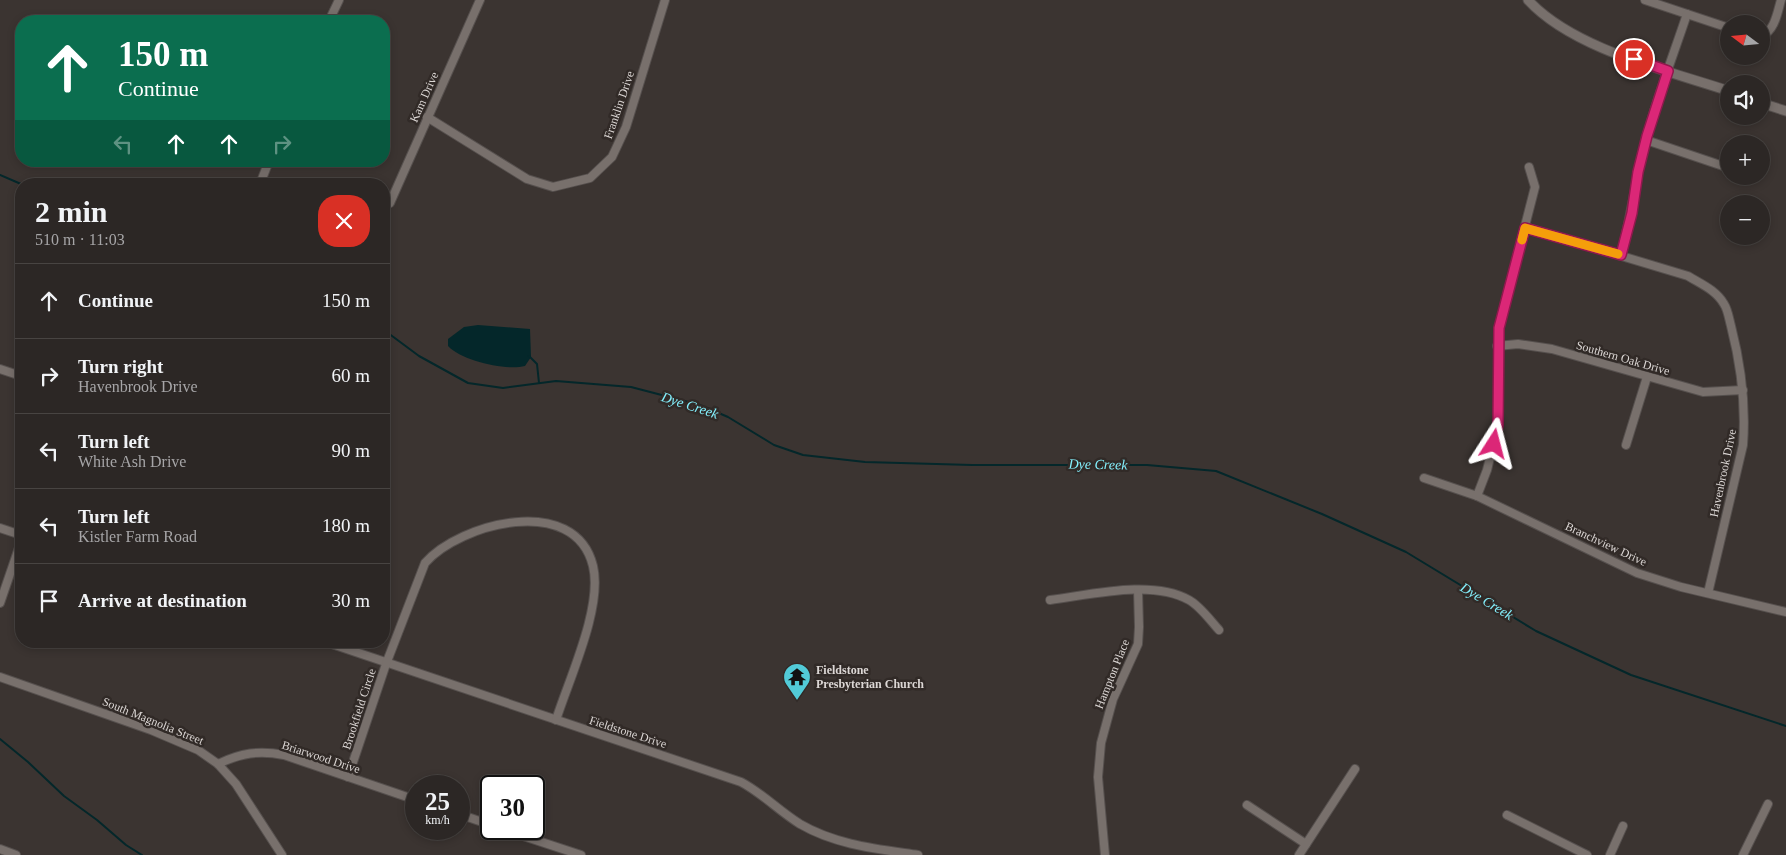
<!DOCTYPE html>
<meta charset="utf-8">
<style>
:root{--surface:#2c2725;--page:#383332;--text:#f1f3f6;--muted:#a6a5a7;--line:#484442}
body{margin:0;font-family:"Times New Roman",serif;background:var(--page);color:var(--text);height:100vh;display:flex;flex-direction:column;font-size:19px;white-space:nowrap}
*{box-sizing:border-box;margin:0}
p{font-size:16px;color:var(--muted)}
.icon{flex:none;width:28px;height:28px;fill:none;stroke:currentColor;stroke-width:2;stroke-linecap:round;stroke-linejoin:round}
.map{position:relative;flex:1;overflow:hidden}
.sheet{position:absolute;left:15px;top:178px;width:375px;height:470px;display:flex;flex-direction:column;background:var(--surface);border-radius:20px;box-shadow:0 2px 8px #0003,0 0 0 1px var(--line)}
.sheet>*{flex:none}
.banner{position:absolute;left:15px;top:15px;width:375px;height:152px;border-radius:20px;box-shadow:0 2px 8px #0003,0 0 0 1px var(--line);background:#0b6e4f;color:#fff;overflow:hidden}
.needle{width:32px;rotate:286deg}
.fabs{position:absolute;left:1720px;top:15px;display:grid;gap:10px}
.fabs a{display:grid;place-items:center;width:50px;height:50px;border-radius:50%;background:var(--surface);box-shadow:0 2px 8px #0003,0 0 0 1px var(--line);font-size:25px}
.speed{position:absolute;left:405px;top:775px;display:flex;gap:10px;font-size:25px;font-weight:700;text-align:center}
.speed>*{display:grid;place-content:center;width:65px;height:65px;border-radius:50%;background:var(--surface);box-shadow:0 2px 8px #0003,0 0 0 1px var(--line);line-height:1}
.speed small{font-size:12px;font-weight:400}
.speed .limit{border:2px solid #111;border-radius:8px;background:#fff;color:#111}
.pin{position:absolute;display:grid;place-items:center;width:42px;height:42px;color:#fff;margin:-21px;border:2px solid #fff;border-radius:50%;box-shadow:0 1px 5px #0007}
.me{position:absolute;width:55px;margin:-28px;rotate:9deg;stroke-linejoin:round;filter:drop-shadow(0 0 4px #0008)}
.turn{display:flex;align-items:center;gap:18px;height:105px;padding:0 20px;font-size:22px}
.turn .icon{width:65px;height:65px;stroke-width:2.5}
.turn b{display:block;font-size:35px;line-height:42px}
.lanes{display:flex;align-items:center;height:48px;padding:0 20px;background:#0003;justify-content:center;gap:25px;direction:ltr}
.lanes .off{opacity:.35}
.round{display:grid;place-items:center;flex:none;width:52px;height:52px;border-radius:20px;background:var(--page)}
.head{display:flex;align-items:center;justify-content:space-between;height:85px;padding:0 20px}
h1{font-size:30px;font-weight:600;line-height:38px}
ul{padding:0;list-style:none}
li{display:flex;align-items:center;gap:15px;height:75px;padding:0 20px;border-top:1px solid var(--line)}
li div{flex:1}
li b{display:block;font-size:19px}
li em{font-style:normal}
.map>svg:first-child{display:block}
.water{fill:#04272a}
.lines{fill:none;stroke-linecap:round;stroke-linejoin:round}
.stream{stroke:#04272a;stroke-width:2}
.minor-casing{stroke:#56504e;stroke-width:10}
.tertiary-casing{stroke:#56504e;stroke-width:11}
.minor{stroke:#78706c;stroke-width:8}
.tertiary{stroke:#78706c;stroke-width:9}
.route-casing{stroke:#8e194d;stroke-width:12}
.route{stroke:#db2777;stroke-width:9}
.slow{stroke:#f59e0b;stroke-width:9}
.labels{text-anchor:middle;stroke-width:5;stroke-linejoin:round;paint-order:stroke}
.street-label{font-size:12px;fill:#dcd7d5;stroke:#312a27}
.poi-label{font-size:12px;font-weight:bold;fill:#dcd7d5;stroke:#312a27;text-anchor:start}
.water-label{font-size:14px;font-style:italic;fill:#84f1fe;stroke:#312a27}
</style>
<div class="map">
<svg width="1786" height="855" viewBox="0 0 1786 855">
<rect width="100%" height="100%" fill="#3b3431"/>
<path class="water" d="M478,325L530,329L531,357L525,366C506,371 462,361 448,346V339L464,327Z"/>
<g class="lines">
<g class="stream">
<path d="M0,175L21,184"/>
<path d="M384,330L419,356L468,383L503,388L556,381L631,387L700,405L728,417L774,445L803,455L865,462L972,465H1147L1216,471L1322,514L1406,552L1536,631L1631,675L1786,726"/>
<path d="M529,356L537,364L539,383"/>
<path d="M0,739L28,762L64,796L97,820L126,845L142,855"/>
</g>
<defs>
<g id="minor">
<path d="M1645,0L1729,28"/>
<path d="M329,21L339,0"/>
<path d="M1761,37C1775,30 1777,14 1781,0"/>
<path d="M427,117L527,179L553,187L590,178L612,157L626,127L665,0"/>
<path d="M1646,140L1729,168"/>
<path d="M260,184L269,161"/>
<path d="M390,203L480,0"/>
<path d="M1525,227L1688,276C1701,284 1716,290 1724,304C1728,310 1729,319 1731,326C1741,365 1746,405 1743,445L1708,593"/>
<path d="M1621,255C1631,216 1636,177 1646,139C1657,97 1673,56 1687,14"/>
<path d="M1497,346L1518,344L1552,349L1703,392L1743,390"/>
<path d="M0,369L21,376"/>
<path d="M1626,445L1647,377"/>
<path d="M1424,478L1477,496L1637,573L1681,587L1786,612"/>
<path d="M1477,496L1487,470L1498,425L1499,327L1535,187L1529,167"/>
<path d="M0,528L21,535"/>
<path d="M1050,600C1090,595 1152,579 1189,600C1200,606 1210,620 1219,630"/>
<path d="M0,603L21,542"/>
<path d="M323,641L741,782C762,793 779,811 800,824C836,845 878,849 918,855"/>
<path d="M0,677L151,730L198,750L218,764L236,784L282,855"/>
<path d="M218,764C241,753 259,750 284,755L416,800"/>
<path d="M348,777L386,664L425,563C460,523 575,493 593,566C603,607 569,679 556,720"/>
<path d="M1247,805L1306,844"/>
<path d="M459,814L491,825"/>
<path d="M1507,815L1587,855"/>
<path d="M502,829L581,855"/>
<path d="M0,849L16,855"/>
<path d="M1105,855L1098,777L1101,743L1113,699L1138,644L1139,627L1138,590"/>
<path d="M1299,855L1355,769"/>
<path d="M1610,855L1623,826"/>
<path d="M1743,855L1768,804"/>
</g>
<g id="tertiary">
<path d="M1528,0C1573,49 1666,70 1729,91"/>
<path d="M1761,103L1786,111"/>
</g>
</defs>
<use href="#minor" class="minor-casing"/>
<use href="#tertiary" class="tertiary-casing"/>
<use href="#minor" class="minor"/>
<use href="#tertiary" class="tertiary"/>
</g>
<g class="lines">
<defs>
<path id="route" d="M1494,444L1498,425L1499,328L1525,228L1621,255L1632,213L1638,172L1647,136L1668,71L1634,59"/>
</defs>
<use href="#route" class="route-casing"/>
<use href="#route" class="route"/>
<path class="slow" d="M1522,240L1525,228L1618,254"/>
</g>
<defs>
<symbol id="temple-pin" viewBox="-11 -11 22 30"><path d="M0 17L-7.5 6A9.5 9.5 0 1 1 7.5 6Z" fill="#52cbd8" stroke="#312a27"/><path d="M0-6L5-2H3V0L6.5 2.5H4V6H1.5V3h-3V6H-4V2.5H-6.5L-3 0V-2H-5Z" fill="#111"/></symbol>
</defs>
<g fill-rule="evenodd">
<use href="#temple-pin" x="781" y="661" width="32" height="43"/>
</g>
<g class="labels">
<g class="street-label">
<text transform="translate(424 97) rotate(-66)" y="4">Kam Drive</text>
<text transform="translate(619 105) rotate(-71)" y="4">Franklin Drive</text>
<text transform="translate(1623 358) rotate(16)" y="4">Southern Oak Drive</text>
<text transform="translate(1723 473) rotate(-78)" y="4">Havenbrook Drive</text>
<text transform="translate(1606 544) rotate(25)" y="4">Branchview Drive</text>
<text transform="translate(1112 674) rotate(-68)" y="4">Hampton Place</text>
<text transform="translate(359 709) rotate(-72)" y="4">Brookfield Circle</text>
<text transform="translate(153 721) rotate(22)" y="4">South Magnolia Street</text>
<text transform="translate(628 732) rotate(18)" y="4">Fieldstone Drive</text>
<text transform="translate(321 757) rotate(18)" y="4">Briarwood Drive</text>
</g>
<g class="poi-label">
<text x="816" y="674">Fieldstone<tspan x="816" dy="14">Presbyterian Church</tspan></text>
</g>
<g class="water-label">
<text transform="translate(690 405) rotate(18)" y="5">Dye Creek</text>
<text transform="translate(1098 464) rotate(1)" y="5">Dye Creek</text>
<text transform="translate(1487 601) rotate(31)" y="5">Dye Creek</text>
</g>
</g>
</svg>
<div class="fabs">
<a><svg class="needle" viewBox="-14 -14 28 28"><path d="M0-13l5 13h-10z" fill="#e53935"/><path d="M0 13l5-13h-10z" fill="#a6a5a7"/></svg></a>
<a><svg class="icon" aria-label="sound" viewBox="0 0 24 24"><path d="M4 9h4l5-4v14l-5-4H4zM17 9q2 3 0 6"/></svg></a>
<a>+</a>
<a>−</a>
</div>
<div class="speed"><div>25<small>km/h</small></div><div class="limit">30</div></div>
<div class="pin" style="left:1634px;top:59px;background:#d93025"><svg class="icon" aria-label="arrive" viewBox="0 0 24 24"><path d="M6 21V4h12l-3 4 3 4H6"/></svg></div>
<svg class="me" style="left:1494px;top:444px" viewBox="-20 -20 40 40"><path d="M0-17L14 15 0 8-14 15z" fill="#db2777" stroke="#fff" stroke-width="4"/></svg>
<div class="banner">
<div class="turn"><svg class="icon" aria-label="ahead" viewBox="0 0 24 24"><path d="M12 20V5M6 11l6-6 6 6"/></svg><div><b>150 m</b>Continue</div></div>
<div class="lanes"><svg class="icon off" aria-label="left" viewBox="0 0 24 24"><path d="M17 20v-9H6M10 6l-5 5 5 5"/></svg><svg class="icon" aria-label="ahead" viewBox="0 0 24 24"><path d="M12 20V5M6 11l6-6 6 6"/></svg><svg class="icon" aria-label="ahead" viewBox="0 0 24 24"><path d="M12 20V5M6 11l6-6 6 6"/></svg><svg class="icon off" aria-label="right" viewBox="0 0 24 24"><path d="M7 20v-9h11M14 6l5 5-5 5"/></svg></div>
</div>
<section class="sheet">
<div class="head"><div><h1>2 min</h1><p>510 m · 11:03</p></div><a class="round" style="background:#d93025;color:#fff"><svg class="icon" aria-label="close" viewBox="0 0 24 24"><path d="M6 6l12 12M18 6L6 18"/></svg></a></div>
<ul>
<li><svg class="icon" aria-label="ahead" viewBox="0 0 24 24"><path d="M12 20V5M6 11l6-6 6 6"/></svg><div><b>Continue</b></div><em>150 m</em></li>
<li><svg class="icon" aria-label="right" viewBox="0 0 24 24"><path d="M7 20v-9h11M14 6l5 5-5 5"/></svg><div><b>Turn right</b><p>Havenbrook Drive</p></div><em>60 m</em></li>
<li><svg class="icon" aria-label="left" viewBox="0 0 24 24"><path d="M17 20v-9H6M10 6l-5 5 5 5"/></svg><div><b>Turn left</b><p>White Ash Drive</p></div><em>90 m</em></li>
<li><svg class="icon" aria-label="left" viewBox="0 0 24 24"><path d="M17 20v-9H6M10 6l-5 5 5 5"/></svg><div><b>Turn left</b><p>Kistler Farm Road</p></div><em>180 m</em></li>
<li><svg class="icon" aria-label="arrive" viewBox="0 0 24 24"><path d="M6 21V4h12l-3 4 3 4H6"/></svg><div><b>Arrive at destination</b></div><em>30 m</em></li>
</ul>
</section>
</div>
